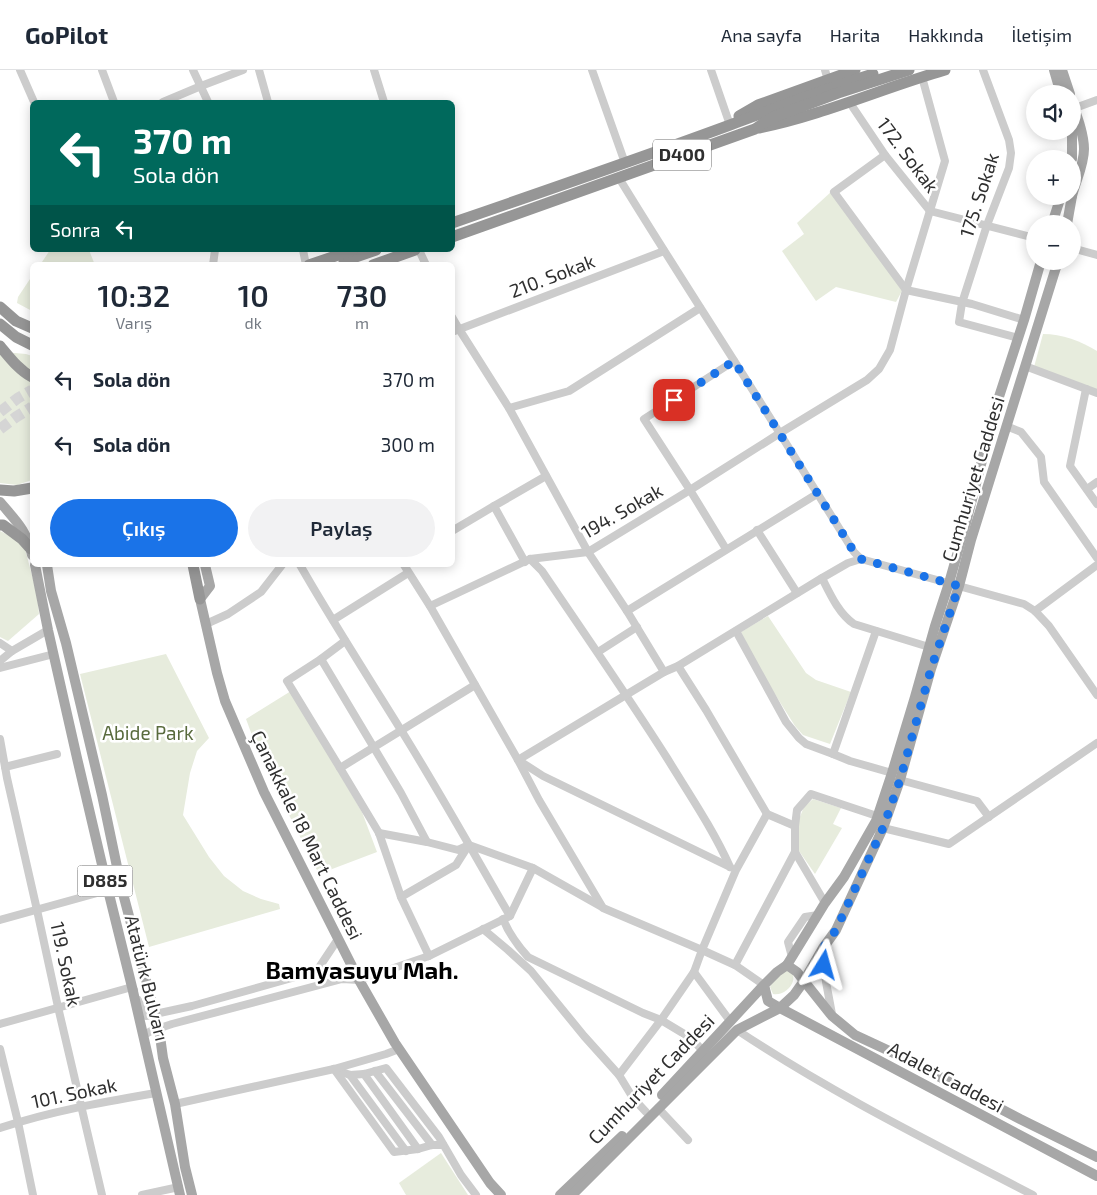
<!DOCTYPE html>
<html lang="tr">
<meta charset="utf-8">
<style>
:root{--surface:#fff;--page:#f2f2f3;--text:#1f2937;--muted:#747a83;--line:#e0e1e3;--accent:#1a73e8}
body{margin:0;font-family:"Exo 2",sans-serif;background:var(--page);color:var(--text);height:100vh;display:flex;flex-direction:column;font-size:19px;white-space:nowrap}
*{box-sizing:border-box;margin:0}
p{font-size:16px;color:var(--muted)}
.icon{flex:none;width:28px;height:28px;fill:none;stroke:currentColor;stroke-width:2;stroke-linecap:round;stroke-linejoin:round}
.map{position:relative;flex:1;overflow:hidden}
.sheet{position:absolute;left:30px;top:192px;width:425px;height:305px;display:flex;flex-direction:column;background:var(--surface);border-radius:8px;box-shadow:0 2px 12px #0003}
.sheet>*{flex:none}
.top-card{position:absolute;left:30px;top:30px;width:425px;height:152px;border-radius:8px;box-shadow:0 2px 12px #0003;background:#00695c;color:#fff;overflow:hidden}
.tools{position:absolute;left:1026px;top:15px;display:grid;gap:10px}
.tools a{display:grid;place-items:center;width:55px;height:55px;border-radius:50%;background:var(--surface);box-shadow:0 2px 12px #0003;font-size:25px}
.pin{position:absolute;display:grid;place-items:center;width:42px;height:42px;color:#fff;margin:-21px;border-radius:10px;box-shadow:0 2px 8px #0006}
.me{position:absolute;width:55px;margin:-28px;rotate:8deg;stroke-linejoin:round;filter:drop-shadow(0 0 4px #0008)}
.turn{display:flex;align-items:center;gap:18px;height:105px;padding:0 20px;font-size:22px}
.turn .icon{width:65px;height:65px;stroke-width:2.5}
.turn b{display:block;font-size:35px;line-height:42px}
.then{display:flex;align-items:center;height:48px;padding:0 20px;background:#0003;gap:10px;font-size:19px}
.eta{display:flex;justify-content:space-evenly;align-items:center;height:85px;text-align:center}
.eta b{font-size:30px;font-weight:600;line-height:35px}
.action{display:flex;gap:10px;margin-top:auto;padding:10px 20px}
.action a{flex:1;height:58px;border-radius:30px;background:var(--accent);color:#fff;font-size:20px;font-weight:600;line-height:58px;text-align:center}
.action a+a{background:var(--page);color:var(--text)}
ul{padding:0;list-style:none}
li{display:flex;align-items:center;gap:15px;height:65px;padding:0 20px}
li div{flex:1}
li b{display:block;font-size:19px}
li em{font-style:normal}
header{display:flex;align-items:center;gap:30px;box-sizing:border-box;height:70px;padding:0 25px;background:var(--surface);border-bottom:1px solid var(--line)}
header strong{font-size:24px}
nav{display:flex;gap:28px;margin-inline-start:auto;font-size:18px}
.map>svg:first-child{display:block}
.green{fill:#e7ecdd}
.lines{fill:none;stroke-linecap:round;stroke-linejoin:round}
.highway-tunnel{stroke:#d5d5d5;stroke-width:11;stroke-dasharray:11 5.5;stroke-linecap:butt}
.minor{stroke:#ccc;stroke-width:8}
.major{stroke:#a7a7a7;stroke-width:10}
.highway{stroke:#969696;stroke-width:11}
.route{stroke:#1a73e8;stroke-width:9;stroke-dasharray:0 16.2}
.labels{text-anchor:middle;stroke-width:5;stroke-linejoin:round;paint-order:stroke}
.shield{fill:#fff;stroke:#6d6d6d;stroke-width:1}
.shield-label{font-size:18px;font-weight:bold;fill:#2f2f2f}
.street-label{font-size:19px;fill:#2f2f2f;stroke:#fff}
.park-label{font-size:19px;fill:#596b3d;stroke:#fff}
.district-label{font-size:24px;font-weight:bold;fill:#000;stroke:#fff}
</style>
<header>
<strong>GoPilot</strong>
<nav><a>Ana sayfa</a><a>Harita</a><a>Hakkında</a><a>İletişim</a></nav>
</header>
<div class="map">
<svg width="1097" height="1125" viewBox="0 0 1097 1125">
<rect width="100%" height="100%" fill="#fff"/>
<g class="green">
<path d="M831,122L903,219L896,232L836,217L816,231L782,181L804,164L797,153Z"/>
<path d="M50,180H89L95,195H40Z"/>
<path d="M32,206V241L17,233L18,227Z"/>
<path d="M1043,264C1062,264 1081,271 1097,281V321L1034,297Z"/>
<path d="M4,282L26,284L32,286V410L17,415L0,413V284Z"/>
<path d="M0,461L17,469L25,479L37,524L39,544L8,571L0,567Z"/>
<path d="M768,546L806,603L816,610L851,622L830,674L803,665L795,656L771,618L747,575L741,562Z"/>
<path d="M166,584L209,668L197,681L190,703L183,745L209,787L224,806L243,821L261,829L279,834L280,839L149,877L80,604Z"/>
<path d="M291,621L362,742L377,782L319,804L262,692L246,649Z"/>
<path d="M813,729L841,738L833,754L842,758L815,804L797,778L799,749L804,737Z"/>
<path d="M786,900L793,902C793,904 794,909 793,911C791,919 781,926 773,924L770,917L772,913Z"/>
<path d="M441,1083L468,1125H406L399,1113Z"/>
</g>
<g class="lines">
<g class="highway-tunnel">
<path d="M0,342L18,328L32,320"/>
<path d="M0,359L16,347L32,337"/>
</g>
<g class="minor">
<path d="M20,0L34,32"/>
<path d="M102,0L114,32"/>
<path d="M193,0L208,32"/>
<path d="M259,0L268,32"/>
<path d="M374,0L384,32"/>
<path d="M592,0L625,93"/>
<path d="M711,0L730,55"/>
<path d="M825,0L828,10"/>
<path d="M983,0L1009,70L1011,83L1009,98L987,155L962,233L959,252L1018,268"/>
<path d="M163,32L201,16L243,0"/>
<path d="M850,33L885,85L930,141L1035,168"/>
<path d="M1075,38L1097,30"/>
<path d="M885,85L834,122L906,220L972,234L1024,250"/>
<path d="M619,108C671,193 726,277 779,362C804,402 829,442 854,482L861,489L1024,534L1035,541L1049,556L1097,625"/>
<path d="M1072,178L1097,185"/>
<path d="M303,180L306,195"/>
<path d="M419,180L426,195"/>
<path d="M213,195L215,180"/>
<path d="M452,247L459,259L509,338L588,482L627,541"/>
<path d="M452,262L664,181"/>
<path d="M1025,296L1097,323"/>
<path d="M1086,319L1070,396L1097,434"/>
<path d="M509,338L569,321L700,238"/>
<path d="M1006,356L1021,362L1041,387L1044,412L1097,488"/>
<path d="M1087,419L1097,412"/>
<path d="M757,460L797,523"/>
<path d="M452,461L494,436"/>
<path d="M726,479L690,420L780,363L867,310L879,299L890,280L906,220L945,91L922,7"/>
<path d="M530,489L542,501C584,563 627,625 667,688C689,724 713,759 730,797"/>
<path d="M525,492L494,436L546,406"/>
<path d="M300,495C332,551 367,605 401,660C439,721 474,784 510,846"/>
<path d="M404,495L430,536L518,690L539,730L603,838L702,880L735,895L764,915"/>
<path d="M822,508C830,524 839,544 854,554L929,577"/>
<path d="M430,536L530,489L588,482L690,420L644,349L734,291"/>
<path d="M1035,541L1097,495"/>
<path d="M333,550L408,503"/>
<path d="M206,554L228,544L261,522L282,495"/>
<path d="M736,561L786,652L799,668L806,674L833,684L876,561"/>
<path d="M345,571L321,589L287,611L340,698L379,763L401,827L429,886"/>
<path d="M0,573L12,581"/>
<path d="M598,582L637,557"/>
<path d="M321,589L401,723L427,772L458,780L469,775L533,798L602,837"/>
<path d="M0,591L12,581L48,560"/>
<path d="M678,596L706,640L767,744"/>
<path d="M0,598L54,584"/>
<path d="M664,602L627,541L817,424"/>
<path d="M0,669L7,708L37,840L58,937L102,1125"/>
<path d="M833,684L850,691L892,703"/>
<path d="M5,697L57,684"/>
<path d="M340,698L475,615"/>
<path d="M900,710L977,731L989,747"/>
<path d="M795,756L797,740L811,724L877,746"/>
<path d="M878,760L883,758L949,774L1097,673"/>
<path d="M379,763L427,772"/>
<path d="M730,797L543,706L518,690L664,602L678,596L822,508L848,493L861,489"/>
<path d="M401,827L456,795L468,776"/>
<path d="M503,849C509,864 518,876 528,887L643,943L661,950L691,968L703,981"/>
<path d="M0,850L108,820"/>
<path d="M483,859L508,880L531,901L584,966L619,1005L633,1028L646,1042"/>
<path d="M823,878L826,912L832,944"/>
<path d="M792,887L788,872L805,847L818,845"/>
<path d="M735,895L795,782"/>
<path d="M694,902L730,951"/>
<path d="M138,930L146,946L192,936L306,904L318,899L338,869"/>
<path d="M0,954L132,917L134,920"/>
<path d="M737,960C831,1023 933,1073 1033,1125"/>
<path d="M144,965L151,961L172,954L342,909L359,910L429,886L510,846L533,798"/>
<path d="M0,979L18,1052L33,1125"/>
<path d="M334,999L350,1005L364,1004L386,998L439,1067L461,1105L476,1125"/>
<path d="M334,999L394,1082L418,1079L432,1075H443"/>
<path d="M375,1001L432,1075"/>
<path d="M364,1004L418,1079"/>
<path d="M350,1005L406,1081"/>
<path d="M619,1005L661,950L694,902L702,880L736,800L767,744L795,756V782L825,833"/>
<path d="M175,1034L334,999L386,984L399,979"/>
<path d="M658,1038L688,1070"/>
<path d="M0,1058C51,1041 104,1032 156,1023"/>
<path d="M142,1125L179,1117"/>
</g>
<g class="major">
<path d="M1054,0L1061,24"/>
<path d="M1062,0L1070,24"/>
<path d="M1072,32C1077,46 1084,64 1084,79C1084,95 1076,110 1072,126"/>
<path d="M1072,61V89"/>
<path d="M1052,154L1061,126"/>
<path d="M1067,154L1072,126"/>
<path d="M1058,191L971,470L959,516L931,599L900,710L883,758L836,860L823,878L804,911L832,946L855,965L898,985L1020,1049L1097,1087"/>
<path d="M0,432C15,450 27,460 32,485"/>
<path d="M35,495L48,560L77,688L108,820L132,917L180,1125"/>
<path d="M47,495L51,521L66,573L102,725L121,816L159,959L163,988L175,1034L185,1097L192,1125"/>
<path d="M205,495L210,516L200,529L217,603L225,631L264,722L359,910L395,973L490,1113L501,1125"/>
<path d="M787,895L825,833L844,807L876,751L892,703L915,627L935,556L949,513L966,453L996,336L1024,250L1041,191"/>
<path d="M662,1025L764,915L777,902L787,895L797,902L804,911L794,925L780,938L768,931L764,915"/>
<path d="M560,1125L622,1066"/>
<path d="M572,1125L737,960L780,938L1097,1106"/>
</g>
<g class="highway">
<path d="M739,46L758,35L855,0"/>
<path d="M759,58C823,45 883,18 945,0"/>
<path d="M452,153C545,121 638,89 730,55C777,38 824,19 873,4"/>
<path d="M452,167L755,59L771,48L838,23L909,0"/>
<path d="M344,191L376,180"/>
<path d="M309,195L353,180"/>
<path d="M373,195L415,180"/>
<path d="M0,237L16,251L32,258"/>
<path d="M0,254L16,267L32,275"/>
<path d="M0,276C10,288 19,300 32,307"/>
<path d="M0,420L14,421L32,418"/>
<path d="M0,455H3L22,469L31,479"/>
<path d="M193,495L200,529"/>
</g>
</g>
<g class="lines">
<path class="route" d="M674,330L734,291L836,453L854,482L861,489L959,516L931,599L900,710L883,758L836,860L823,878L824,895"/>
</g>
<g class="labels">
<g class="shield">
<rect x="653" y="69.5" width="58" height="31" rx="4"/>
<rect x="77.5" y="795.5" width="55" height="31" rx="4"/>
</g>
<g class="shield-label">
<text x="682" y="91">D400</text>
<text x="105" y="817">D885</text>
</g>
<g class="street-label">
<text transform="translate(908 85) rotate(53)" y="7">172. Sokak</text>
<text transform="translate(979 125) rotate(-72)" y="7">175. Sokak</text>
<text transform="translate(552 206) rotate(-21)" y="7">210. Sokak</text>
<text transform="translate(973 409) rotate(-73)" y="7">Cumhuriyet Caddesi</text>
<text transform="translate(622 441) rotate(-30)" y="7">194. Sokak</text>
<text transform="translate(307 765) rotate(64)" y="7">Çanakkale 18 Mart Caddesi</text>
<text transform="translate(66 894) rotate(78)" y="7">119. Sokak</text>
<text transform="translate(147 908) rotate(76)" y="7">Atatürk Bulvarı</text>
<text transform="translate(946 1007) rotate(28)" y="7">Adalet Caddesi</text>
<text transform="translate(651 1009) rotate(-46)" y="7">Cumhuriyet Caddesi</text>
<text transform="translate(74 1023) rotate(-12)" y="7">101. Sokak</text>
</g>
<g class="park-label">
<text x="148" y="670">Abide Park</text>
</g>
<g class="district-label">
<text x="362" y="909">Bamyasuyu Mah.</text>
</g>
</g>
</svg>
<div class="tools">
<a><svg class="icon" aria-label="sound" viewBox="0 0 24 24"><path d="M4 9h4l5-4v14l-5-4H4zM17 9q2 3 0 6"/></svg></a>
<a>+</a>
<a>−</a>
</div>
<div class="pin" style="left:674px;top:330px;background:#d93025"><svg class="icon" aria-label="arrive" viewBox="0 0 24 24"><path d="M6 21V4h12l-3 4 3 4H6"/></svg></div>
<svg class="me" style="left:824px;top:895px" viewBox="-20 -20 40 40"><path d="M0-17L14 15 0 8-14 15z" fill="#1a73e8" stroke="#fff" stroke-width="4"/></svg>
<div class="top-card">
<div class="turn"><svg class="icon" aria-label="left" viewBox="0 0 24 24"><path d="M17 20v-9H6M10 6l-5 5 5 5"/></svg><div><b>370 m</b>Sola dön</div></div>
<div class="then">Sonra<svg class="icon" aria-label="left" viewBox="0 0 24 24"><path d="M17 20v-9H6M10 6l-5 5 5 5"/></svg></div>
</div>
<section class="sheet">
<div class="eta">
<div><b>10:32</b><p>Varış</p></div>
<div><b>10</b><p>dk</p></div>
<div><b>730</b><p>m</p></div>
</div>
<ul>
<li><svg class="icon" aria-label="left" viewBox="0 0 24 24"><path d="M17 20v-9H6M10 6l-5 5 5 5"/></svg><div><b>Sola dön</b></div><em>370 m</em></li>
<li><svg class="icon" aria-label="left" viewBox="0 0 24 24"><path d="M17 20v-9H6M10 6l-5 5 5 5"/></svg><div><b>Sola dön</b></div><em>300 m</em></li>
</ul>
<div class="action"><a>Çıkış</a><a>Paylaş</a></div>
</section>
</div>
